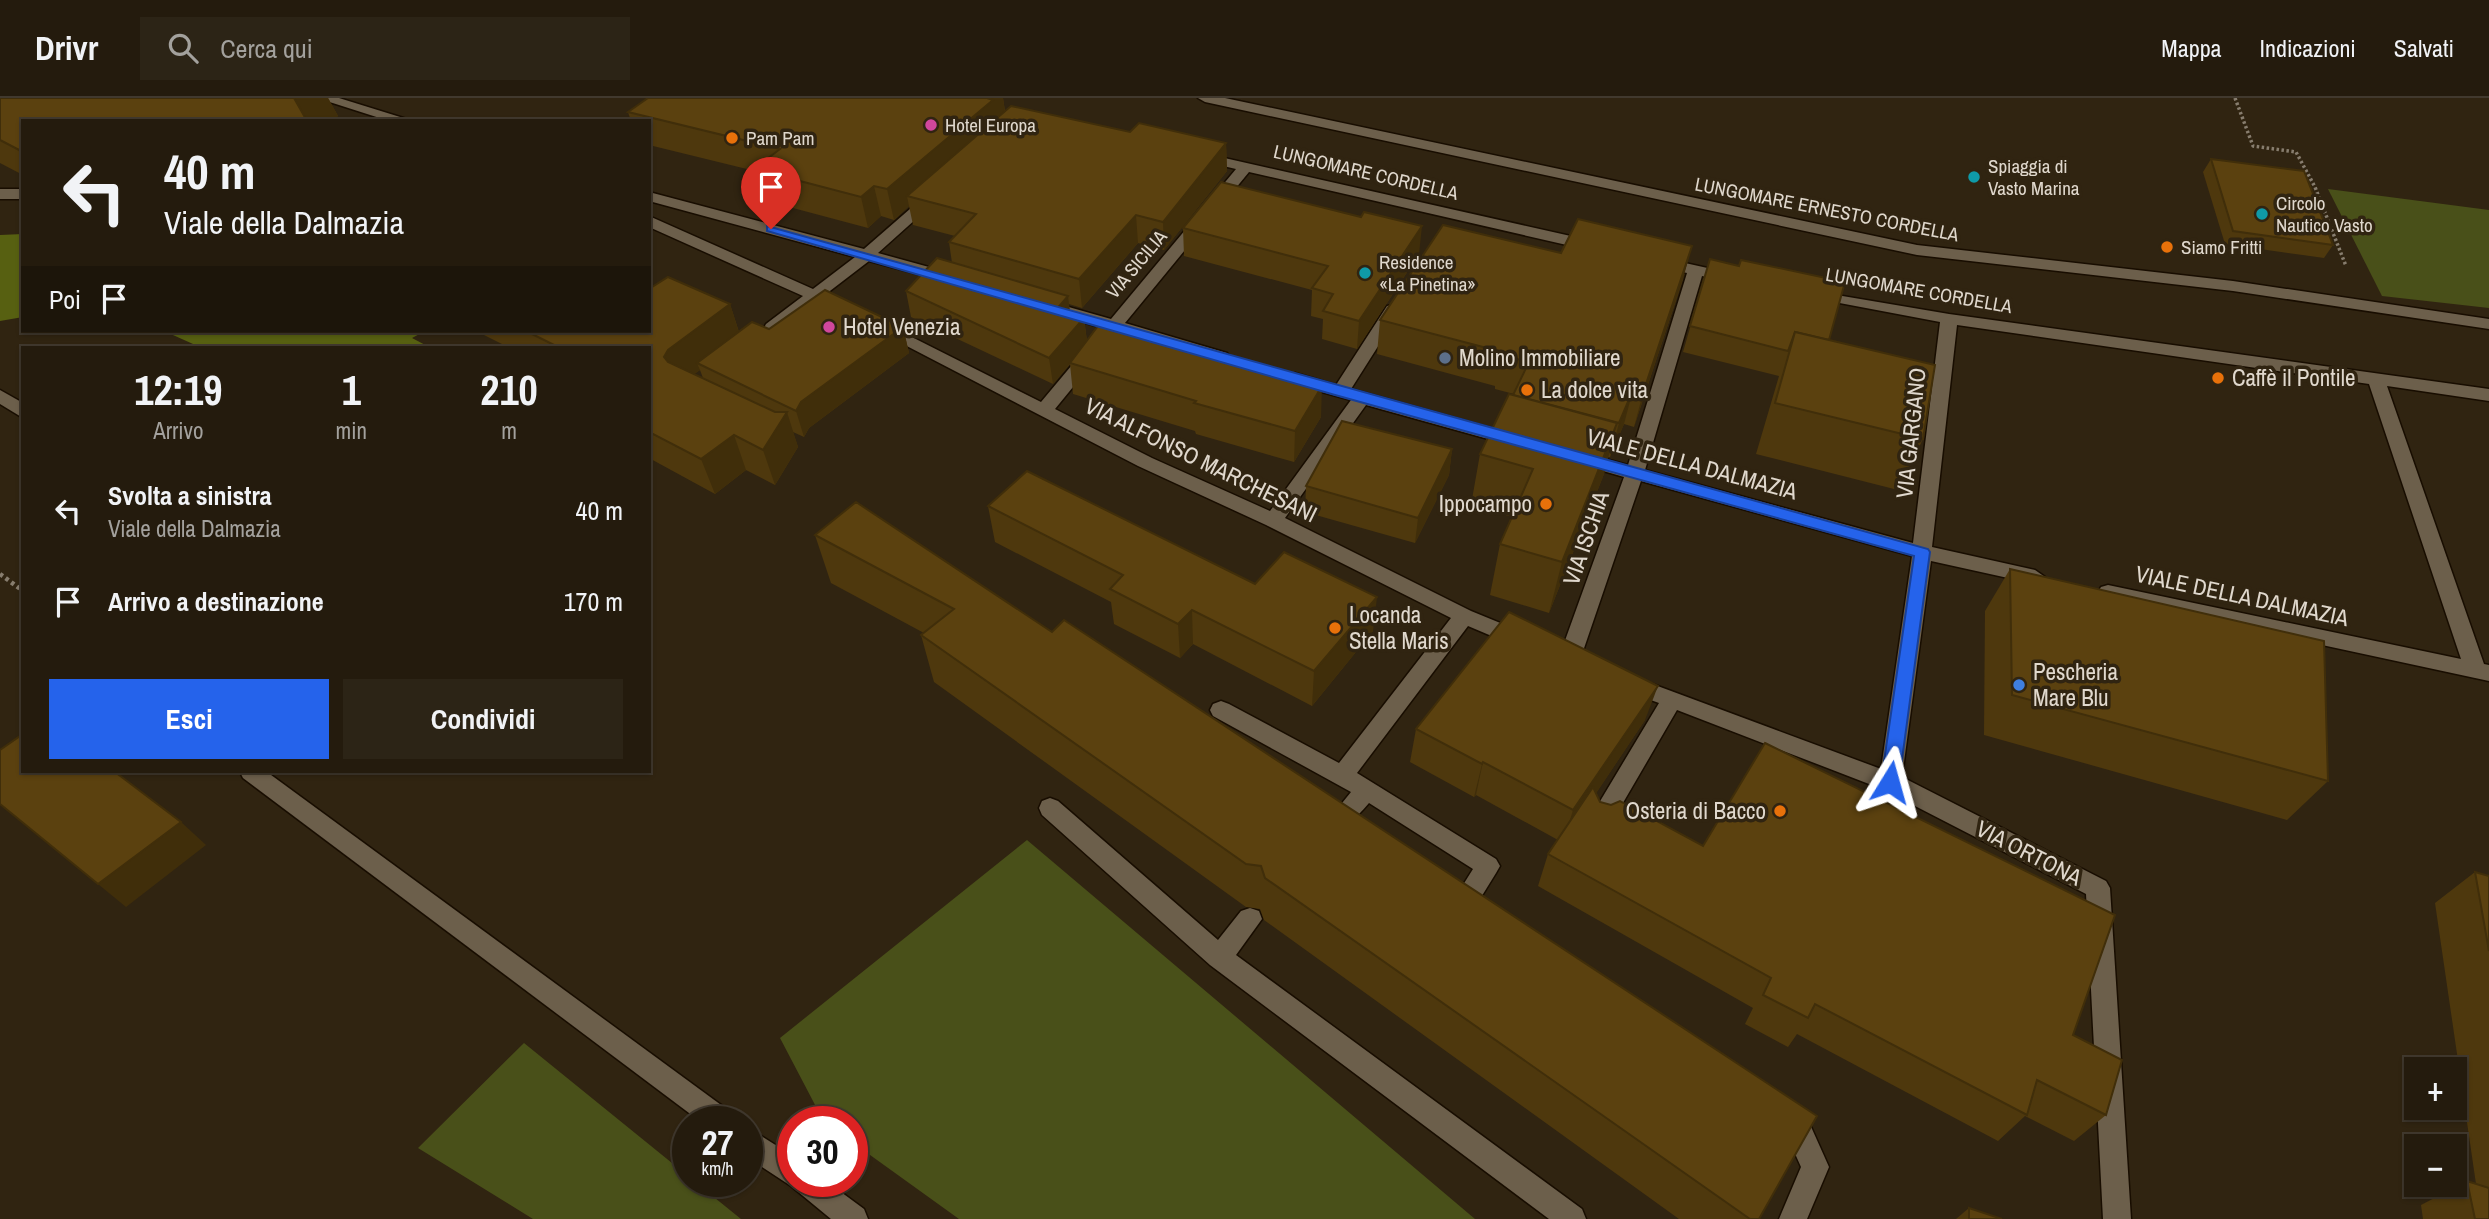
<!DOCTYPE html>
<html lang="it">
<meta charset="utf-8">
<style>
:root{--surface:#241b0d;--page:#2c2416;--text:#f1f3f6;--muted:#a3a19d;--line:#41392e;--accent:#2563eb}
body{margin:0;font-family:"Archivo Narrow",sans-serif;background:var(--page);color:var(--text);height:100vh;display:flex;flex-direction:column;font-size:26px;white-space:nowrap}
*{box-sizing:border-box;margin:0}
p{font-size:23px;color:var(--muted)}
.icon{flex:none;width:38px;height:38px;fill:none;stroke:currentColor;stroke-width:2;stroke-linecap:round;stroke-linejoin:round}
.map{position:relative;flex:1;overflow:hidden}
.sheet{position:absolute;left:21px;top:248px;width:630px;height:427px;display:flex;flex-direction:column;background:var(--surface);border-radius:0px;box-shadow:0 2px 5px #0004,0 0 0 2px var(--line)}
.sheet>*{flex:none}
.top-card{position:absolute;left:21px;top:21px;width:630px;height:214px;border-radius:0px;box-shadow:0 2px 5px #0004,0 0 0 2px var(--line);background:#241b0d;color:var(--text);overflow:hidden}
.buttons{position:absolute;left:2404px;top:959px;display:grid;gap:14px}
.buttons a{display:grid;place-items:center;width:63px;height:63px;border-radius:0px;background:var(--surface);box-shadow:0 2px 5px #0004,0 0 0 2px var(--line);font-size:35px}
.speed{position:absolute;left:672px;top:1008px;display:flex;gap:14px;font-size:35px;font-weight:700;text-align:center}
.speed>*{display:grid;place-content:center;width:91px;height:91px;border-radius:50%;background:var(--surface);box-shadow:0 2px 5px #0004,0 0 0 2px var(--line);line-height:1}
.speed small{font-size:18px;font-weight:400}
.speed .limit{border:10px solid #d22;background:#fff;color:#111}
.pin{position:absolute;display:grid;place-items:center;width:60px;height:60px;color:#fff;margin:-72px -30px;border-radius:50% 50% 50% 0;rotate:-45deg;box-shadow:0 0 7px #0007}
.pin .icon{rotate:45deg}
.me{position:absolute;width:77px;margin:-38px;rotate:8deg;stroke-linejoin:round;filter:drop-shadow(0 0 5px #0008)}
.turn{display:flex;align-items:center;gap:24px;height:147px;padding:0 28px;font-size:32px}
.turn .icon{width:91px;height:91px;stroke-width:2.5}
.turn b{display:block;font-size:49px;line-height:60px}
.then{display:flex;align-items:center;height:66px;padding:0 28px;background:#0003;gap:14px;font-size:26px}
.eta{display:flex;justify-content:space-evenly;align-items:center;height:119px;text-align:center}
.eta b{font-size:42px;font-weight:700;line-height:49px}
.primary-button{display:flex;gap:14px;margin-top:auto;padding:14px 28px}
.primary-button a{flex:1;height:80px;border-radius:0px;background:var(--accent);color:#fff;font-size:28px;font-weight:700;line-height:80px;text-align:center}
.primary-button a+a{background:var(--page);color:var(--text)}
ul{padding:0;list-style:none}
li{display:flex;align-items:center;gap:21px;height:91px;padding:0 28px}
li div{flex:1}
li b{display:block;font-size:26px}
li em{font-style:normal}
header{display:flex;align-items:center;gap:42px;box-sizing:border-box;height:98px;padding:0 35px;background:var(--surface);border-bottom:2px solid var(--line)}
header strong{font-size:33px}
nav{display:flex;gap:38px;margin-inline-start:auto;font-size:24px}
.search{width:490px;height:63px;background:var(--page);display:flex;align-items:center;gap:18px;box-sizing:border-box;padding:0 24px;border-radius:0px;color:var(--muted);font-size:26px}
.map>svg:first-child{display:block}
.green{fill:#495019}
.forest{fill:#576011}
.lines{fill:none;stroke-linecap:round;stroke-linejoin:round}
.minor-casing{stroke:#180d00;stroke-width:3}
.path-far1{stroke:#877d6e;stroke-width:3.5;stroke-dasharray:2.5 2.5;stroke-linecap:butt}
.path{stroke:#877d6e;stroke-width:4.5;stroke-dasharray:3.5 3.5;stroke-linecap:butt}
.minor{fill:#6c5f4b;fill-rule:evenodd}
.wall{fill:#4e380d;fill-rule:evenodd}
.shaded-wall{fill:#402e0a}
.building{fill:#5b410f;stroke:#402e0a;stroke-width:2}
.route{fill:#2563eb;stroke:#184099;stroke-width:2}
.hotel-dot{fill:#d1479c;stroke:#302411;stroke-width:2.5}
.food-dot{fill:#e8710a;stroke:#302411;stroke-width:2.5}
.culture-dot{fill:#0f9aa8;stroke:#302411;stroke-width:2.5}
.service-dot{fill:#5c6f8a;stroke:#302411;stroke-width:2.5}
.shop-dot{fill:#3f7fe0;stroke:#302411;stroke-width:2.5}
.labels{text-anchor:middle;stroke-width:7;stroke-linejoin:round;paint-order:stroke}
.far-poi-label{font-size:19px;fill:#e0d8cd;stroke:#302411;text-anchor:start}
.far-street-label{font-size:19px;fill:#e0d8cd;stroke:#302411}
.poi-label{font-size:23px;fill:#e0d8cd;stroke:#302411;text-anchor:start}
.street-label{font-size:23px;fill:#e0d8cd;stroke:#302411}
</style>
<header>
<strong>Drivr</strong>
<div class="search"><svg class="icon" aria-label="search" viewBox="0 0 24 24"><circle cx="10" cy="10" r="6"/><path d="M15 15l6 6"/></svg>Cerca qui</div>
<nav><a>Mappa</a><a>Indicazioni</a><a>Salvati</a></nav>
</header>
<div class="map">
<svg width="2489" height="1121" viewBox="0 0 2489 1121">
<rect width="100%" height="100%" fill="#302411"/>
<g class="green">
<path d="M2328,91L2489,112V210L2382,198Z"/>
<path d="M1027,742L1475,1121H1476H959L852,1044V1024H824L780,940Z"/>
<path d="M524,945L688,1078V1083H694L741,1121H533L418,1050Z"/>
</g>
<g class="forest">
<path d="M23,136V219L0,223V137Z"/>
<path d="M164,233H425L412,240L431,250H202Z"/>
</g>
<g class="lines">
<defs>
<g id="minor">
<path d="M317,0H339L413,23H389Z"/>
<path d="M1198,0H1225L1917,147L2233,183L2489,221V231L2233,193L1917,157L1205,4Z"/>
<path d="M1198,54L1593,143L1601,148L1593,153L1249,74L1125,225L1227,255L1230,259L1227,263H1215L1118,234L1055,311L1152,360L1270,413L1351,302L1289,285L1286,281L1295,275L1336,287L1387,208L1393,207L1401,212L1351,291L1523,339L1526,343L1523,347L1517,349L1366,307L1285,420L1471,513L1527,536L1530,542L1527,548L1520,550L1468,528L1357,675L1496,761L1500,768L1496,775L1467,822L1458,825L1449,822L1446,814L1473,771L1369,705C1359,716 1352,727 1337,722L1334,715L1351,694L1213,618L1210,612L1213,606L1221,603L1229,606L1339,665L1451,520L1266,427L1138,368L874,231L882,226L888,227L1041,304L1103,230L1038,211L1036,207L1044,202L1111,221L1236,71L1193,61V55Z"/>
<rect x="0" y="91" width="23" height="10"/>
<path d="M649,94L864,151L926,97H936V103L878,155L958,177L960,180L952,185L869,163L826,196L833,202L831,205L816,204L778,234H766L764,230L766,226L803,198L649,129V118L813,191L855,159L649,103Z"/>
<path d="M1658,159L1739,177L1741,180L1733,185L1702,178L1645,372L1913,445L1940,224L1813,200L1807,198V192L1949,216L2489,291V303L2387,288L2484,566L2489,567V583L2108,501L2101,499L2098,494L2101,489L2108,487L2461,561L2369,286L1957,227L1932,449L2035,472L2045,479L2035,486L1931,463L1902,679L2106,783L2110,790L2131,1121H2103L2086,796L1882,691L1677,612L1606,734L1598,737L1590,734L1586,727L1590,720L1659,605L1620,591L1617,585L1620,579L1628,577L1881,671L1912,458L1641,383L1580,562L1576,568H1562L1558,562L1624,379L1572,364L1570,360L1579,354L1628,367L1687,175L1652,167V161Z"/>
<path d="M0,292L23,305V320L0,306Z"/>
<path d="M240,674H267L732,1015L736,1024H701L243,680Z"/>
<path d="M1050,700L1058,703L1218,842L1241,813L1250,810L1259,813L1262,821L1236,857L1582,1111L1586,1121H1549L1210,867L1042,717L1039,710L1042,703Z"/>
<path d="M1786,1011L1808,1022L1829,1069L1807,1121H1779L1801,1069L1788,1040L1777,1033L1773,1024L1777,1015Z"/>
<path d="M747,1029L793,1058V1083H826L864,1111L868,1121H831L791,1088L747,1059Z"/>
</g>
</defs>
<use href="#minor" class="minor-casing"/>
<path class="path-far1" d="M2235,0L2253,48L2296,54L2315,89L2346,168"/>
<path class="path" d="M0,476L23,493"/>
<use href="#minor" class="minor"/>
</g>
<g class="wall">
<path d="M0,0H328L338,18L331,23H23V77L0,65Z"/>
<path d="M1003,0L1005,13L1130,34L1226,45L1227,73L1164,152L1138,145L1082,210L1069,206L1070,216L1084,220L1087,243L1321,319L1294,364L1196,336L1195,333L1073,296L1070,266L1053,286L911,219L906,193L952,165L949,144L955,138L913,127L909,108L894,122L881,118L868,130L763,102L755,73L649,47V23H631L628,14Z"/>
<path d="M2211,61L2333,147L2324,160L2225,146L2203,74Z"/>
<path d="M1183,130L1419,156L1357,251L1322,241L1323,221L1311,218L1312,192L1184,158Z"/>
<path d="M1561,155L1683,181L1634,329L1624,326L1610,359H1608L1604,376L1549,515L1490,497L1500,446L1512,419L1471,407L1480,356L1514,296L1495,291V288L1377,256L1380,222Z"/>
<path d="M1710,161L1829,242L1923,341L1898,392L1756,356L1779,278L1683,254Z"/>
<path d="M730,206L739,234L769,231L903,229L909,255L809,330L804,339L793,334L798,349L775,387L746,372L715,396L649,360V250H510L476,233H649ZM700,272L703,280L694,276Z"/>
<path d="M1452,351L1449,377L1415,445L1305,414L1306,388Z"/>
<path d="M856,404L1759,1121H1679L1264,822L1260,811L1246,809L934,584L921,537L924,535L831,485L815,437Z"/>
<path d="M988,408L1255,486L1373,533L1312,608L1193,546L1180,560L1114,526L1111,504L995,444Z"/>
<path d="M2010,471L2328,683L2287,722L1984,637L1985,513Z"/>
<path d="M1645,622L1596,695L1600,704L1703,748L2073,937L2106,1017L2074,1043L2025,1018L1998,1043L1797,936L1788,949L1745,926L1753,910L1538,788L1548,756L1558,742L1476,697L1474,699L1410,664L1416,631Z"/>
<path d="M2475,774L2489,778V1121H2423L2421,1107L2467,1083L2476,1086L2435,805Z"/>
<path d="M1969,1110L2002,1121H1956Z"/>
</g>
<g class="shaded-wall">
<path d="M294,0H328L338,18L331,23H306Z"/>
<path d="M986,0H1003L1005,15L907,98L909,108L894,122L887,91Z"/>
<path d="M1226,45L1227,73L1164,152L1163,124Z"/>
<path d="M874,88L881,118L868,130L861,99Z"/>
<path d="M1136,117L1138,145L1082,210L1079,181Z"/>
<path d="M1422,128L1419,156L1357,251L1359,223Z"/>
<path d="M1692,148L1683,181L1634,329L1643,295Z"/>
<path d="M1068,198L1071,223L1056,212Z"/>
<path d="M730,206L741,241L697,265L700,272L681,286L664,259L668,252Z"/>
<path d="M1084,220L1087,245L1053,286L1049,260Z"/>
<path d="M903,229L909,255L809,330L804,339L796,313L801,304Z"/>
<path d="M1322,288L1321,319L1294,364L1295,333Z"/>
<path d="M1633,292L1624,326L1610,359L1619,325Z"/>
<path d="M787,314L798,349L775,387L763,352Z"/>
<path d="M1617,325L1604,376L1549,515L1562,464Z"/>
<path d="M734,337L746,372L715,396L701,361Z"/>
<path d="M1452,351L1449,377L1415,445L1418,420Z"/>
<path d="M1377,499L1373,533L1312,608L1314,573Z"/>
<path d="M1192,512L1193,546L1180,560L1178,526Z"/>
<path d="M1658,588L1645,622L1563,745L1573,712Z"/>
<path d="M1483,664L1476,697L1474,699L1482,666Z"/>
<path d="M181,724L206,747L126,809L98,786Z"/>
</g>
<g class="building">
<path d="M0,0H294L307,23H23V54L0,42Z"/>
<path d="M648,0H987L993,2L887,91L874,88L861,99L754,71L780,51L628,14Z"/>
<path d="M1011,8L1130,34L1139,25L1226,45L1163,124L1136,117L1079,181L949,144L976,116L907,98Z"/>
<path d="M2211,61L2304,73L2333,147L2233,133Z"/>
<path d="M1221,84L1361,119L1364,114L1422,128L1359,223L1323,213L1333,196L1312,190L1328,168L1183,130Z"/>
<path d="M1578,121L1692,148L1643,295L1633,292L1619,325L1513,297L1529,264L1501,257L1502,254L1380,222L1443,127L1561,155Z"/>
<path d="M937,160L1068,198L1056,212L1084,220L1049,260L906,193Z"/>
<path d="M1710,161L1739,168L1741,162L1845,184L1829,242L1795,234L1788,253L1690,228Z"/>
<path d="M668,179L730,206L668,252L664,259L668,264L775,314H787L763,352L734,337L701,361L649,334V250H560L526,233H649V191Z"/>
<path d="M825,192L903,229L801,304L796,313L697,265L752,224L769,231Z"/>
<path d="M1101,224L1322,288L1295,333L1194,305L1196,303L1070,265Z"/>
<path d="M1795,234L1935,267L1923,341L1775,305Z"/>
<path d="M1509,296L1617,325L1562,464L1500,446L1533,371L1480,356Z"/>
<path d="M1342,323L1452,351L1418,420L1306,388Z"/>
<path d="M1027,373L1255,486L1284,454L1377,499L1314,573L1192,512L1178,526L1110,491L1123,477L988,408Z"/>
<path d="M856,404L1052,534L1064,522L1817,1018L1759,1121H1750L1265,780L1261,768L1246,766L921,537L954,511L815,437Z"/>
<path d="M2010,471L2324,543L2328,683L2012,597Z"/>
<path d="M1509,514L1658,588L1573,712L1483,664L1482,666L1416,631Z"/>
<path d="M23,636V674H115L181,724L98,786L0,706V652Z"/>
<path d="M1765,645L2115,817L2073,937L2122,962L2106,1017L2037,982L2027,1017L1815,906L1808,920L1763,897L1771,880L1548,756L1593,689L1600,704L1611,707L1620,703L1703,748Z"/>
<path d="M2475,774L2489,778V853Z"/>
<path d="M2467,1083L2489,1090V1121H2475Z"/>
<path d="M1969,1110L2002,1121H1969Z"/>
</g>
<path class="route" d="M767,128L1928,451L1930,454L1899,684L1890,691L1881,684L1914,458L1335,297L767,133Z"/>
<g class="hotel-dot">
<circle cx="931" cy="27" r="7"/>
<circle cx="829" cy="229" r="7"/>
</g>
<g class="food-dot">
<circle cx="732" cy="40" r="7"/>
<circle cx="2167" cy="149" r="7"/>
<circle cx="2218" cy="280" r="7"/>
<circle cx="1527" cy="292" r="7"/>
<circle cx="1546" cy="406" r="7"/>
<circle cx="1335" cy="530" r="7"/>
<circle cx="1780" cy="713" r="7"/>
</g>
<g class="culture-dot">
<circle cx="1974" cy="79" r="7"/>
<circle cx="2262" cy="116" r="7"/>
<circle cx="1365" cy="175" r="7"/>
</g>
<circle class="service-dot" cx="1445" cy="260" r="7"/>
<circle class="shop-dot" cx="2019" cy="587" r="7"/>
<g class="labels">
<g class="far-poi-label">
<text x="945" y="34">Hotel Europa</text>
<text x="746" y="47">Pam Pam</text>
<text x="1988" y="75">Spiaggia di<tspan x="1988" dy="22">Vasto Marina</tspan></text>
<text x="2276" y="112">Circolo<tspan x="2276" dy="22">Nautico Vasto</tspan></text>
<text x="2181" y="156">Siamo Fritti</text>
<text x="1379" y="171">Residence<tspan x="1379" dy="22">«La Pinetina»</tspan></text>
</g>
<g class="far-street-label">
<text transform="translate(1366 74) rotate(13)" y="7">LUNGOMARE CORDELLA</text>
<text transform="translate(1827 111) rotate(11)" y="7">LUNGOMARE ERNESTO CORDELLA</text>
<text transform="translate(1136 166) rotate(-50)" y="7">VIA SICILIA</text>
<text transform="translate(1919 192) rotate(10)" y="7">LUNGOMARE CORDELLA</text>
</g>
<g class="poi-label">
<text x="843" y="237">Hotel Venezia</text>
<text x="1459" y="268">Molino Immobiliare</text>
<text x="2232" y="288">Caffè il Pontile</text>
<text x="1541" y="300">La dolce vita</text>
<text x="1532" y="414" text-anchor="end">Ippocampo</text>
<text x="1349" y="525">Locanda<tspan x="1349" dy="26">Stella Maris</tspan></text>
<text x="2033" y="582">Pescheria<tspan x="2033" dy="26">Mare Blu</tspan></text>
<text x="1766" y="721" text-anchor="end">Osteria di Bacco</text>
</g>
<g class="street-label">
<text transform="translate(1911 335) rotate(-84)" y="8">VIA GARGANO</text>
<text transform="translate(1201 362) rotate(26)" y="8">VIA ALFONSO MARCHESANI</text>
<text transform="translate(1692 366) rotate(15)" y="8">VIALE DELLA DALMAZIA</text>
<text transform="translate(1586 440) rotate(-71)" y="8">VIA ISCHIA</text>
<text transform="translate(2242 498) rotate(12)" y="8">VIALE DELLA DALMAZIA</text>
<text transform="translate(2029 755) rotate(27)" y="8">VIA ORTONA</text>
</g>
</g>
</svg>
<div class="buttons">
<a>+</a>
<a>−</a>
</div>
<div class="speed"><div>27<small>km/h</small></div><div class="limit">30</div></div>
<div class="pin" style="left:771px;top:131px;background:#d93025"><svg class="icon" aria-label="arrive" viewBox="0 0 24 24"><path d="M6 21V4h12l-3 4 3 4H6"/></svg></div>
<svg class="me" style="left:1890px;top:684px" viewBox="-20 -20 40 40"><path d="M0-17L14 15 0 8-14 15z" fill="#2563eb" stroke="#fff" stroke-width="4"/></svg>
<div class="top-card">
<div class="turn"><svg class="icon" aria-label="left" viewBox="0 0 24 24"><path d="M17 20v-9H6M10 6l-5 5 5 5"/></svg><div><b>40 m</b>Viale della Dalmazia</div></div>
<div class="then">Poi<svg class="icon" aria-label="arrive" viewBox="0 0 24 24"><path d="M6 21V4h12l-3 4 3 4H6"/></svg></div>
</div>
<section class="sheet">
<div class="eta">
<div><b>12:19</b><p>Arrivo</p></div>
<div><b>1</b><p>min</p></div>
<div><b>210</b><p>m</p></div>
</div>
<ul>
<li><svg class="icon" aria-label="left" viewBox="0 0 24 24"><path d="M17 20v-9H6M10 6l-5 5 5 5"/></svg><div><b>Svolta a sinistra</b><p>Viale della Dalmazia</p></div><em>40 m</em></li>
<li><svg class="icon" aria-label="arrive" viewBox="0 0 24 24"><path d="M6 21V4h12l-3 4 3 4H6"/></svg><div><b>Arrivo a destinazione</b></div><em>170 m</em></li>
</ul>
<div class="primary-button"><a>Esci</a><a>Condividi</a></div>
</section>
</div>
